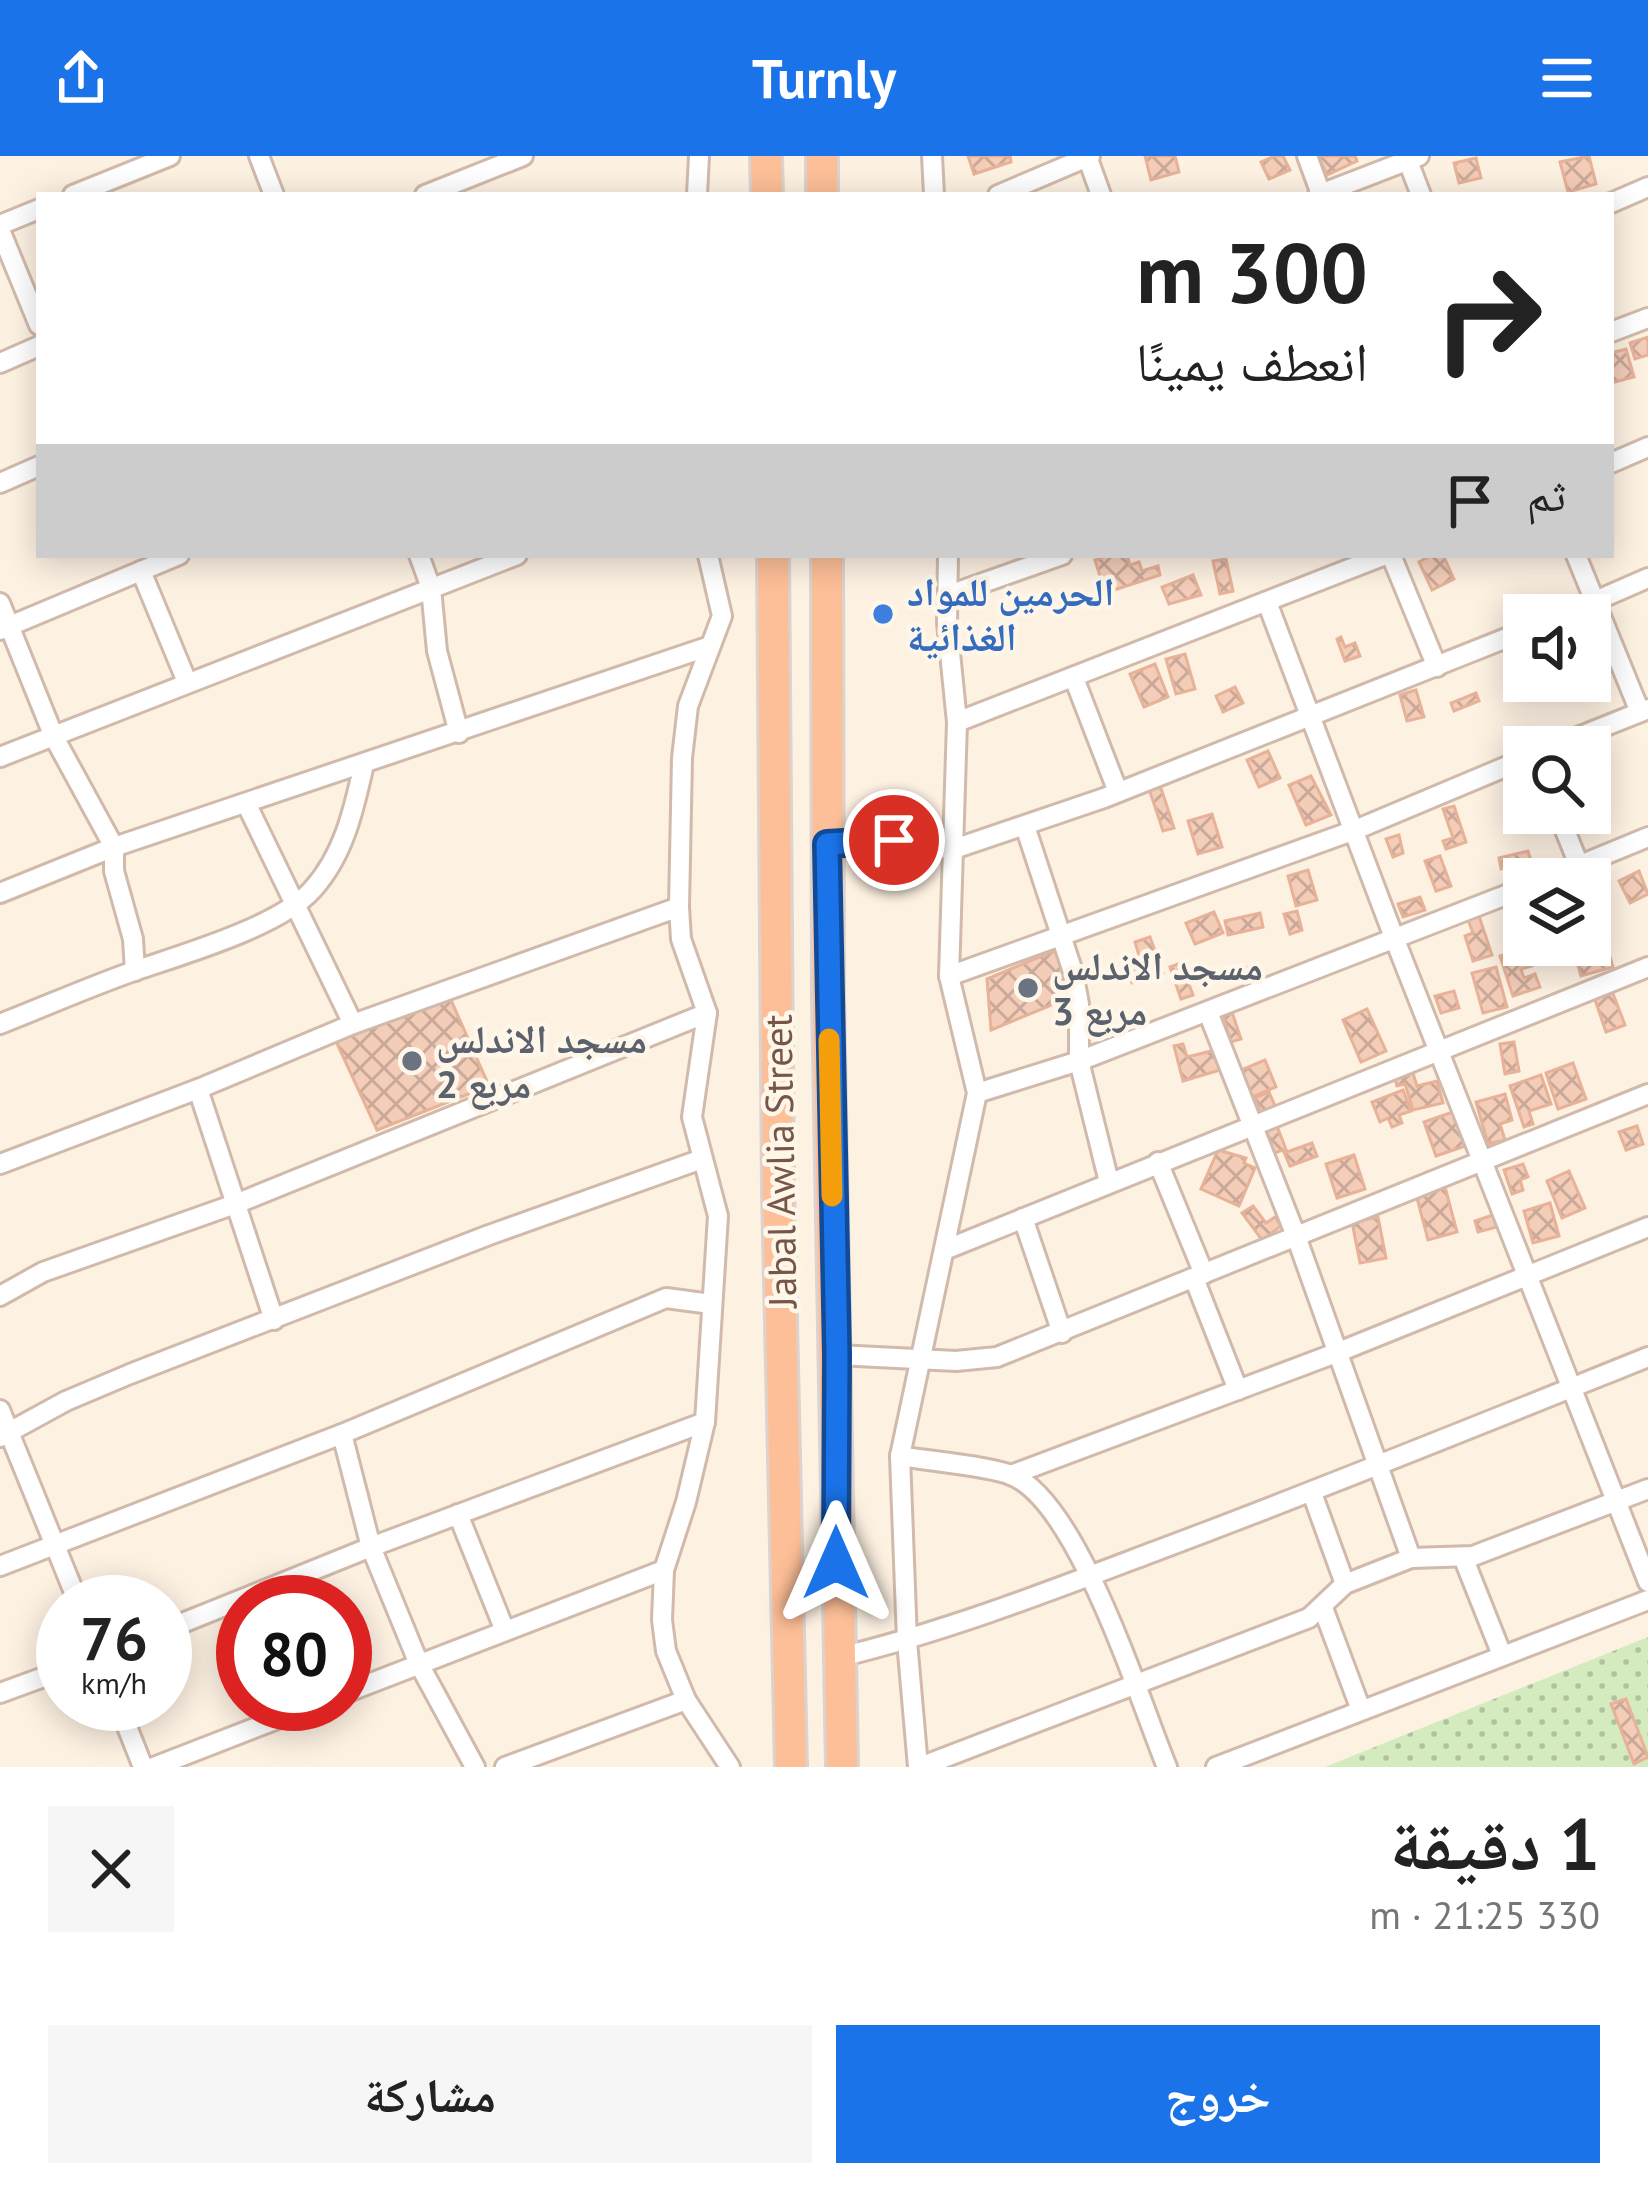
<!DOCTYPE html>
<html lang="ar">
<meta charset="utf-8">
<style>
:root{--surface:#fff;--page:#f6f6f6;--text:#222;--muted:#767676;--accent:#1a73e8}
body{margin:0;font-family:"PT Sans","Noto Naskh Arabic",sans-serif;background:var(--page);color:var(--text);direction:rtl;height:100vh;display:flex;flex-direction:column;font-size:45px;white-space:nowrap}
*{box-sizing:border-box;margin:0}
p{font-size:39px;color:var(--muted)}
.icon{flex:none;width:66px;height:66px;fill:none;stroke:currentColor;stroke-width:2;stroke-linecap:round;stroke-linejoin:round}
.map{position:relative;height:1611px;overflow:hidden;direction:ltr}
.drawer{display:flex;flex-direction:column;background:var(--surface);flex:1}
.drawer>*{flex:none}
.top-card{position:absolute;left:36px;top:36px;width:1578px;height:366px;border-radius:0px;box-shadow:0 6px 30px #0003;direction:rtl;background:#fff;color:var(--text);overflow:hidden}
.buttons{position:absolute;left:1503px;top:438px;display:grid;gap:24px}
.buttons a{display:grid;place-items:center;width:108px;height:108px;border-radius:0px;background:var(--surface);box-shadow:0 6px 30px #0003;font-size:60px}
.speed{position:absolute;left:36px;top:1419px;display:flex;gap:24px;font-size:60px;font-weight:700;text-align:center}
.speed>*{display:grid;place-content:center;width:156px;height:156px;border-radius:50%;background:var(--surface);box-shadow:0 6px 30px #0003;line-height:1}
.speed small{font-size:30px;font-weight:400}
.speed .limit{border:18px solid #d22;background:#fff;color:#111}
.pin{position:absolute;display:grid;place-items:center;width:102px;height:102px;color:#fff;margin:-51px;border:6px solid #fff;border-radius:50%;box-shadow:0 3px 12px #0007}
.me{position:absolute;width:132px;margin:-66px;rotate:0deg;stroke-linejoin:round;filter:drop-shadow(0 0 9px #0008)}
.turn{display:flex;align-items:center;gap:42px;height:252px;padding:0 48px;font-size:54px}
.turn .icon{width:156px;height:156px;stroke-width:2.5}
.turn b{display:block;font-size:84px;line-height:102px}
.then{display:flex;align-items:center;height:114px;padding:0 48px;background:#0003;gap:24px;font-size:45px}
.round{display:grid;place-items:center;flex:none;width:126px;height:126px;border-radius:0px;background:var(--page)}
.head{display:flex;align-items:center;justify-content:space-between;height:204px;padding:0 48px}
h1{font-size:72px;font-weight:800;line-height:90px}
.action{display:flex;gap:24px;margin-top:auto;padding:24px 48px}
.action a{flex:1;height:138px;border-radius:0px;background:var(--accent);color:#fff;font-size:48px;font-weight:800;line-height:138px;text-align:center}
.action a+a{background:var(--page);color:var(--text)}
header{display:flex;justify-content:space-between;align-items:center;height:156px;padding:0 48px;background:var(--accent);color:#fff;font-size:54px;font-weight:800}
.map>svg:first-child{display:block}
.park{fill:url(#park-dots)}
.building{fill:url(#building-cross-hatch);stroke:#e7b298;stroke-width:3}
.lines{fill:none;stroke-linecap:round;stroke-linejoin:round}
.minor-casing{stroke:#d1baab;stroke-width:24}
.trunk-casing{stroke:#dbd3cf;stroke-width:36}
.minor{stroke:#fff;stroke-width:18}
.trunk{stroke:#fdbf97;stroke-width:30}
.route-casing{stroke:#114b97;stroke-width:30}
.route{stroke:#1a73e8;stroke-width:21}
.slow{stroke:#f59e0b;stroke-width:21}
.shop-dot{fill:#3f7fe0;stroke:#fff6ea;stroke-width:4.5}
.worship-dot{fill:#6b7280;stroke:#fff6ea;stroke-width:4.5}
.labels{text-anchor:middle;stroke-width:9;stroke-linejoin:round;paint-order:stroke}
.shop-label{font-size:39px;font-weight:bold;fill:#366cbe;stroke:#fff6ea;text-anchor:start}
.worship-label{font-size:39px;font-weight:bold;fill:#5b616d;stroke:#fff6ea;text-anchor:start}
.street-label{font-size:39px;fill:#765647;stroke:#fff6ea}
</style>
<header><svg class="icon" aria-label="menu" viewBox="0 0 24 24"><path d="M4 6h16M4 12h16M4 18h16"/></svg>Turnly<svg class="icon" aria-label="share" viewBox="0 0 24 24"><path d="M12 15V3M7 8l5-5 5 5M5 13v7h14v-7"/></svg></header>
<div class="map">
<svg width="1648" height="1611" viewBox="0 0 1648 1611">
<defs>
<pattern id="park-dots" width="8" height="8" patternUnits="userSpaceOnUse" patternTransform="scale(3)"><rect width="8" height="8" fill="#d4ebc0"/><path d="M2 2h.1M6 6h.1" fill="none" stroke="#b1c19e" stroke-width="1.8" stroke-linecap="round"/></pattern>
<pattern id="building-cross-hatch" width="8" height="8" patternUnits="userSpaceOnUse" patternTransform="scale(3)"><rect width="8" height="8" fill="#f4cdb9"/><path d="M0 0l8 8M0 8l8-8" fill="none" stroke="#caa998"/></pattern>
</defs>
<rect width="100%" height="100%" fill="#fdf1e2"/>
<path class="park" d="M1648,1481V1611H1325Z"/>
<g class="building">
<path d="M968,0H1010L1011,6L974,18Z"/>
<path d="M1145,0H1175L1179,16L1151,24Z"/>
<path d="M1275,0H1283L1290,14L1269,23L1261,6Z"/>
<path d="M1318,0H1355L1357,5L1327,19Z"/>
<path d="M1589,0L1596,28L1568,36L1560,6Z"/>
<path d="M1476,2L1481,22L1459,27L1454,7Z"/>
<path d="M1648,181V199L1635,203L1630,187Z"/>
<path d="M1626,193L1634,221L1611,227V197Z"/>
<path d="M1109,399H1127L1130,409L1139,406L1142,415L1158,410L1160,419L1105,437L1095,404Z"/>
<path d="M1432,399H1443L1454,423L1432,434L1419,406Z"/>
<path d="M1226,403L1233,435L1220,438L1213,405Z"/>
<path d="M1193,419L1201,439L1169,448L1162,431Z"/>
<path d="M1341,481L1345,491L1355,487L1360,500L1345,505L1337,483Z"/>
<path d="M1185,498L1195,533L1176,538L1166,503Z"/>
<path d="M1155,508L1168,541L1144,551L1130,518Z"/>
<path d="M1235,531L1243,547L1223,556L1216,540Z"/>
<path d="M1416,534L1424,561L1407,565L1400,539Z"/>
<path d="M1476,537L1479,545L1454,555L1451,547Z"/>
<path d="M1268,595L1280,622L1259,631L1247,604Z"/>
<path d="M1311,620L1331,659L1306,669L1289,629Z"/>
<path d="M1160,629L1174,672L1163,675L1149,633Z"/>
<path d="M1454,650L1466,686L1446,693L1443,685L1453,682L1443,653Z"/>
<path d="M1212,658L1222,691L1198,698L1188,665Z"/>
<path d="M1399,679L1403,697L1393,701L1386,683Z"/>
<path d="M1528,695L1531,705L1501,713L1499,702Z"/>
<path d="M1440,700L1451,730L1436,735L1425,705Z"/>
<path d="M1308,714L1317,744L1296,750L1288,720Z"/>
<path d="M1639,715L1648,738L1630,747L1619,725Z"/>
<path d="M1420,741L1425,754L1403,761L1398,748Z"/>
<path d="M1297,755L1302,774L1290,778L1284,758Z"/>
<path d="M1214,756L1223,777L1195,788L1186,767Z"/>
<path d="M1260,757L1263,771L1228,779L1225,765Z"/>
<path d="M1478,757L1492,799L1473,805L1465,780L1473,777L1467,761Z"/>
<path d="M1150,781L1163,817L1132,827L1125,808L1140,803L1135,786Z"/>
<path d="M1586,789L1588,795L1607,790L1613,811L1581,820L1573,792Z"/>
<path d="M1526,792L1532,810L1521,813L1524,822L1535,818L1540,831L1513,840L1500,800Z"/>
<path d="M1056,794L1071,841L991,874L987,823Z"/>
<path d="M1181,807L1193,839L1181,843L1170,811Z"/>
<path d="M1257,808L1264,826L1249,832L1243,813Z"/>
<path d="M1496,811L1507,851L1483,857L1472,817Z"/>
<path d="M447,835L489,930L377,974L334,881Z"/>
<path d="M1454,835L1459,852L1441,857L1435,840Z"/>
<path d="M1612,835L1625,869L1606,876L1594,841Z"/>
<path d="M1367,853L1386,895L1361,906L1343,864Z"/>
<path d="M1232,856L1241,883L1231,886L1223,860Z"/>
<path d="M1514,886L1519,915L1505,918L1500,888Z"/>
<path d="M1183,888L1187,901L1215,894L1220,914L1183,925L1174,890Z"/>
<path d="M1265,904L1276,931L1252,941L1241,914Z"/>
<path d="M1573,907L1586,943L1558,953L1546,917Z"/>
<path d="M1412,914L1417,930L1437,925L1443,947L1413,954L1405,928L1397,930L1394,919Z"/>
<path d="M1541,919L1551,948L1529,955L1533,968L1524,971L1510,930Z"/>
<path d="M1403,934L1411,955L1399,959L1402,967L1392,971L1388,962L1380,966L1372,946Z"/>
<path d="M1269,936L1275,950L1261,956L1254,942Z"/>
<path d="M1505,938L1512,964L1500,968L1505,984L1488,988L1476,946Z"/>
<path d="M1456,955L1468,989L1436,1000L1424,966Z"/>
<path d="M1275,965L1287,996L1312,987L1317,1000L1290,1010L1283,994L1274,997L1264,969Z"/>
<path d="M1637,970L1643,988L1626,994L1619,976Z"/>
<path d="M1218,994L1246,1002L1244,1007L1255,1012L1239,1050L1201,1033Z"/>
<path d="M1354,999L1365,1033L1337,1042L1326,1008Z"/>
<path d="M1523,1008L1528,1021L1520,1024L1523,1034L1512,1038L1504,1014Z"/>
<path d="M1569,1015L1585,1052L1562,1062L1547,1025Z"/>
<path d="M1445,1031L1457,1076L1428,1084L1416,1038Z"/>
<path d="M1550,1047L1559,1080L1533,1087L1524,1055Z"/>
<path d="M1253,1050L1266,1067L1275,1061L1281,1070L1262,1084L1242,1057Z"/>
<path d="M1493,1059L1497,1071L1478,1076L1475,1065Z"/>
<path d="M1378,1061L1386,1102L1360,1107L1352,1066Z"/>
<path d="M1626,1543L1648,1601L1634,1608L1611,1548Z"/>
</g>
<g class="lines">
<defs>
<g id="minor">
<path d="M259,0L274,39"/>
<path d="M932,0L934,39"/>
<path d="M1087,0L1101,39"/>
<path d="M1307,0L1321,38"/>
<path d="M1408,5L1421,39"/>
<path d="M73,39L170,0"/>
<path d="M425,39L523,0"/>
<path d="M697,39L699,0"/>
<path d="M998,39L1090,0"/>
<path d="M1318,39L1419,0"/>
<path d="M1611,47L1648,31"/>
<path d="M0,69L39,53"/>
<path d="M0,74L39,169"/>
<path d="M1611,176L1648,162"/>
<path d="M0,207L39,190"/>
<path d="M1611,307L1648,291"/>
<path d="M0,327L39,310"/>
<path d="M419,399L431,432L437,495L459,577"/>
<path d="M708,399L722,460L688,550L682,602L679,751L681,783L707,857L692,961L718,1060L705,1266L686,1346L664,1414L662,1464L666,1495L686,1544L730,1611"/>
<path d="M1391,399L1437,511"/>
<path d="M1576,399L1640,556"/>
<path d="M141,415L187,526"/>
<path d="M946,440L1062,399"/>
<path d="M1267,446L1395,784L1648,1426"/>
<path d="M0,447L54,581L114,691V715L133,783L135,815"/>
<path d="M1563,459L1648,422"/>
<path d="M0,474L179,399"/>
<path d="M1074,522L1118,636"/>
<path d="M957,566L1385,399"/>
<path d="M1553,591L1648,553"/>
<path d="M0,601L517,399"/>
<path d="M246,647L353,868"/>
<path d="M1558,657L1579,709"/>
<path d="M1025,670L1073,816L1079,848V905L1109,1026"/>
<path d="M827,688L914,685L951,694L1104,642L1524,475"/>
<path d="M1546,723L1648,681"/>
<path d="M0,737L114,691L710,490"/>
<path d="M949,820L1355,674L1524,603"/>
<path d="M1208,856L1296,1080L1411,1402"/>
<path d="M0,868C46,850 91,830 137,814C184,798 280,770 312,734C344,699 354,653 364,608"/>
<path d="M198,933L274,1164"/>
<path d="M977,937L1079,905L1524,732"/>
<path d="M1158,1006L1204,1118"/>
<path d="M0,1008L198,933L353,868L679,751"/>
<path d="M1023,1062L1062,1177"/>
<path d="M947,1093L1648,811"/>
<path d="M1194,1122L1238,1234"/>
<path d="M0,1140L43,1116L238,1047L707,857"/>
<path d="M837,1199L956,1205L997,1201L1648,938"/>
<path d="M0,1254L78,1446"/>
<path d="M342,1278L371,1391L419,1508L475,1611"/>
<path d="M0,1281L66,1245L130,1218L489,1079L702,1003"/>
<path d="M900,1300C928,1305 988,1310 1011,1319C1078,1345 1139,1543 1167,1611"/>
<path d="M1011,1319L1336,1197L1648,1071"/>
<path d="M1312,1337L1345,1428"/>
<path d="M458,1358L505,1475"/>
<path d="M1463,1401L1502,1499"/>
<path d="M0,1410L342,1278L666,1142L711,1148"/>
<path d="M1323,1452L1361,1554"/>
<path d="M165,1474L371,1391L705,1266"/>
<path d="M840,1501C947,1475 1050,1435 1153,1396C1319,1334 1484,1267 1648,1201"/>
<path d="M0,1537L63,1514"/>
<path d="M345,1537L664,1414"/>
<path d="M118,1548L143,1611"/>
<path d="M154,1611L316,1548"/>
<path d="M505,1611L686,1544"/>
<path d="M918,1611L907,1485L900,1300L977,937L949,820L957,566L947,467L948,399"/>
<path d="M920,1611L1309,1462L1345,1428L1411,1402L1473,1400L1648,1333"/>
<path d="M1216,1611L1648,1444"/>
</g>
<g id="trunk">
<path d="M766,0L767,39"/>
<path d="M822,39V0"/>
<path d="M773,399L778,1033L791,1611"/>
<path d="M827,399L828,843L842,1611"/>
</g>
</defs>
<use href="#minor" class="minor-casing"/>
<use href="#trunk" class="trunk-casing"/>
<use href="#minor" class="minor"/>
<use href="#trunk" class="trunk"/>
</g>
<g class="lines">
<defs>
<path id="route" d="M836,1407L837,1199L827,688L894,684"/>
</defs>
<use href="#route" class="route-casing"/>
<use href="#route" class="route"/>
<path class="slow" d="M829,883L832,1040"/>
</g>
<circle class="shop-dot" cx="883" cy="458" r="12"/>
<g class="worship-dot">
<circle cx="1028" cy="832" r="12"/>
<circle cx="412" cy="905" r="12"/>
</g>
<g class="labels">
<g class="shop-label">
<text x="907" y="450">الحرمين للمواد<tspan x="907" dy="45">الغذائية</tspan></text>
</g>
<g class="worship-label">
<text x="1052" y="824">مسجد الاندلس<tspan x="1052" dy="45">مربع 3</tspan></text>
<text x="436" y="897">مسجد الاندلس<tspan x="436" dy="45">مربع 2</tspan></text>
</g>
<g class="street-label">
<text transform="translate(780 1005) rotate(-91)" y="14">Jabal Awlia Street</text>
</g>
</g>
</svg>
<div class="buttons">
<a><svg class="icon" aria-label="sound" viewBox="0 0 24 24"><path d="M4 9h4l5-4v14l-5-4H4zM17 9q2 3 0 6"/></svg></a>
<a><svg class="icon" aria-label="search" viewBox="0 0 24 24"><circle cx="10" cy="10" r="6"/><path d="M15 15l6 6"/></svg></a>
<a><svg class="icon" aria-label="layers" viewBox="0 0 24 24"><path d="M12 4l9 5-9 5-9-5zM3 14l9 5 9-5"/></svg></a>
</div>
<div class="speed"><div>76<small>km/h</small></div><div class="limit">80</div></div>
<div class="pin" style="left:894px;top:684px;background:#d93025"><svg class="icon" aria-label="arrive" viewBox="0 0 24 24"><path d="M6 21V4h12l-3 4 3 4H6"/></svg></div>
<svg class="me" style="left:836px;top:1407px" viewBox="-20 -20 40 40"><path d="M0-17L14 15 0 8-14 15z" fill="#1a73e8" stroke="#fff" stroke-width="4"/></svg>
<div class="top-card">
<div class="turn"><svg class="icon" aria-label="right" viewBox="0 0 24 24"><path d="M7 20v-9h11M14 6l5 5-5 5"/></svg><div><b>300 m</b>انعطف يمينًا</div></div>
<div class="then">ثم<svg class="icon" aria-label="arrive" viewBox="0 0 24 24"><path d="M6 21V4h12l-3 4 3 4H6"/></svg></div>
</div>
</div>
<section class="drawer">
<div class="head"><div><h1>1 دقيقة</h1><p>330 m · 21:25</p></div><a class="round"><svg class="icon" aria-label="close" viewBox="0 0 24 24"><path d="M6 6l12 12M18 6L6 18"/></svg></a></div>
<div class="action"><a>خروج</a><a>مشاركة</a></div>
</section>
